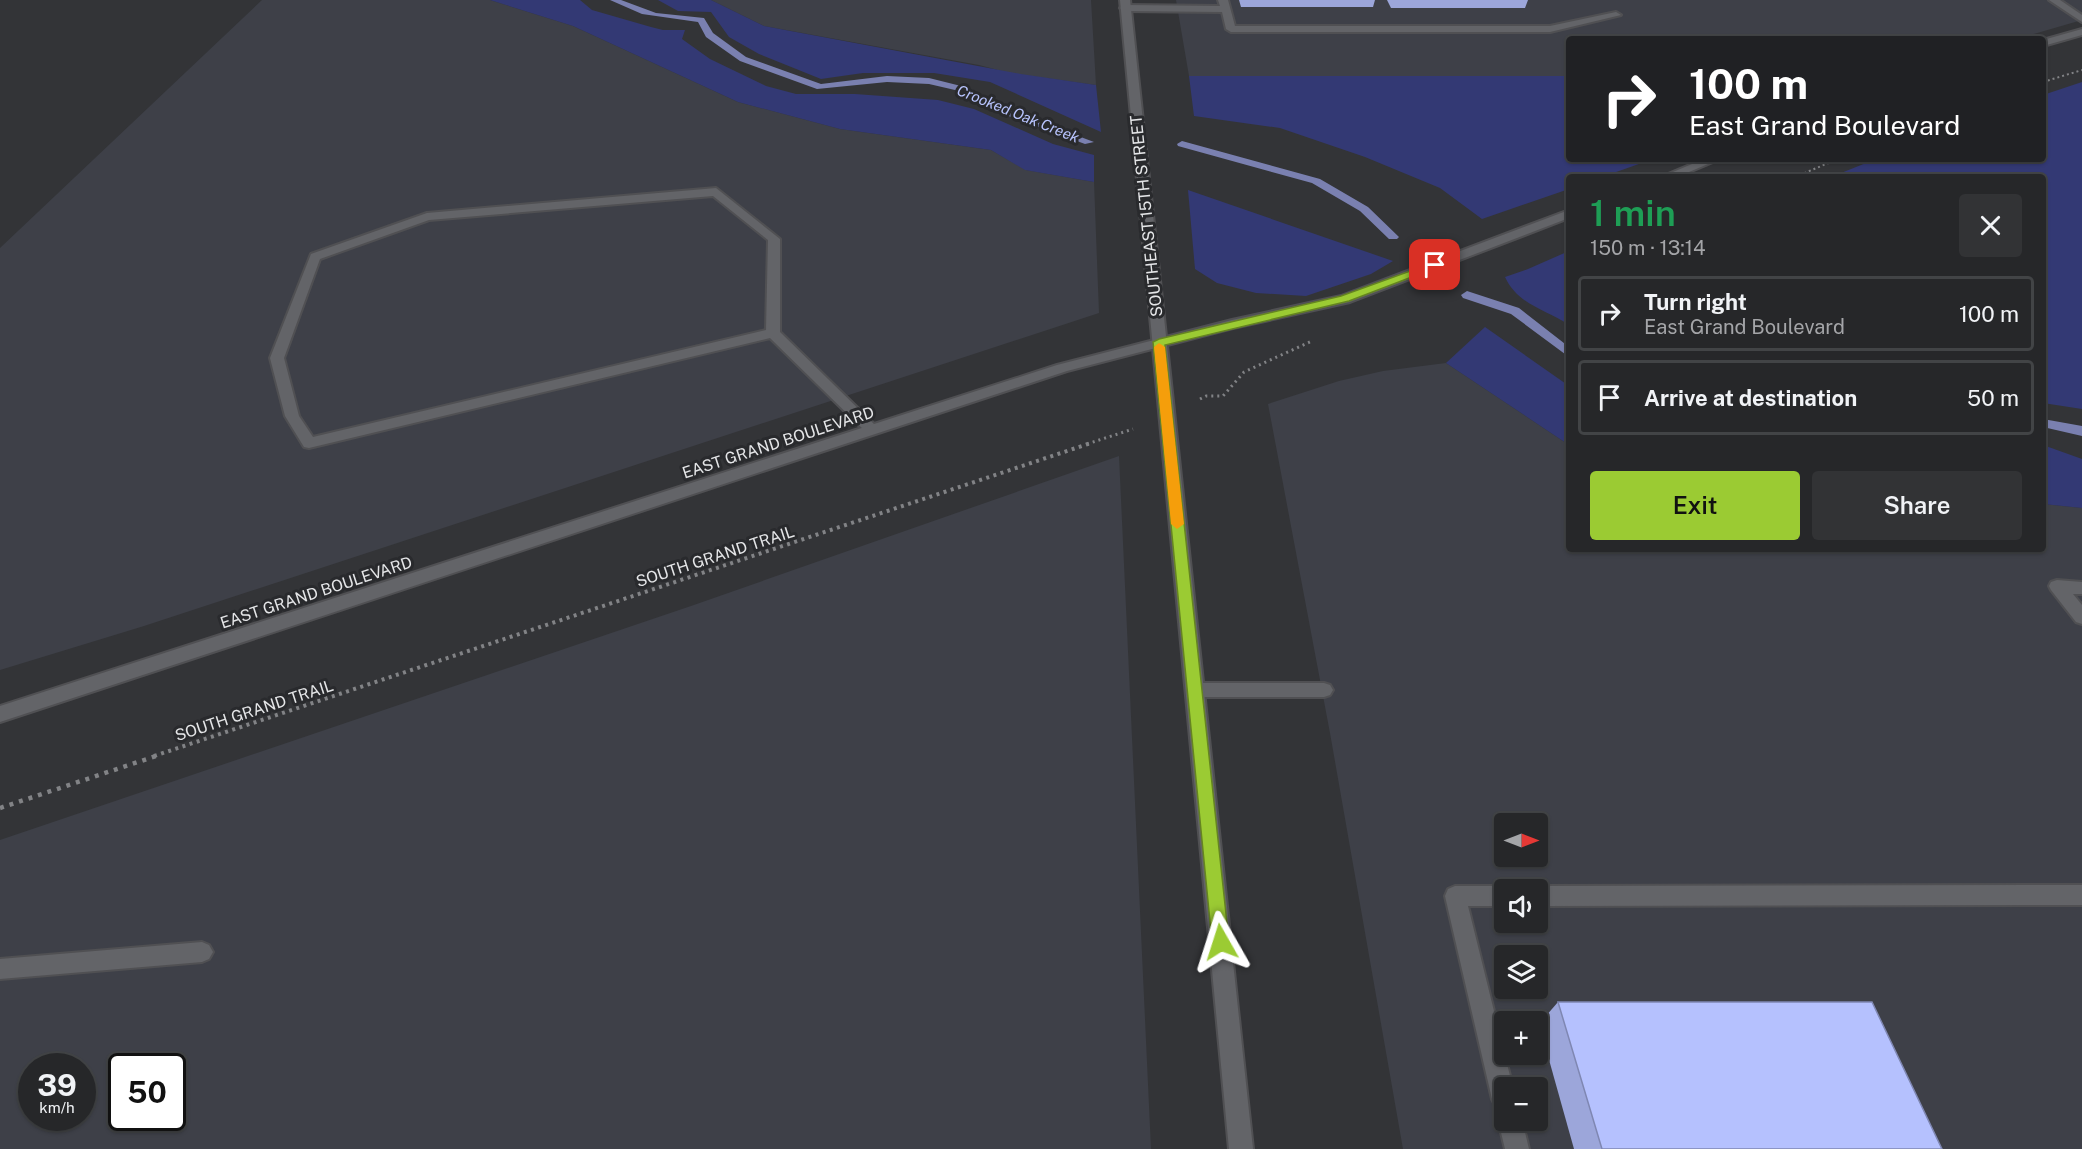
<!DOCTYPE html>
<meta charset="utf-8">
<style>
:root{--surface:#262729;--page:#323335;--text:#f1f3f6;--muted:#a4a5a8;--line:#424446;--accent:#9bcb33}
body{margin:0;font-family:"Public Sans",sans-serif;background:var(--page);color:var(--text);height:100vh;display:flex;flex-direction:column;font-size:22px;white-space:nowrap}
*{box-sizing:border-box;margin:0}
p{font-size:20px;color:var(--muted)}
.icon{flex:none;width:33px;height:33px;fill:none;stroke:currentColor;stroke-width:2;stroke-linecap:round;stroke-linejoin:round}
.map{position:relative;flex:1;overflow:hidden}
.side{position:absolute;left:1566px;top:174px;width:480px;height:378px;display:flex;flex-direction:column;background:var(--surface);border-radius:6px;box-shadow:0 2px 4px #0004,0 0 0 2px var(--line)}
.side>*{flex:none}
.banner{position:absolute;left:1566px;top:36px;width:480px;height:126px;border-radius:6px;box-shadow:0 2px 4px #0004,0 0 0 2px var(--line);background:#202124;color:#fff;overflow:hidden}
.needle{width:39px;rotate:90deg}
.tools{position:absolute;left:1494px;top:813px;display:grid;gap:12px}
.tools a{display:grid;place-items:center;width:54px;height:54px;border-radius:6px;background:var(--surface);box-shadow:0 2px 4px #0004,0 0 0 2px var(--line);font-size:30px}
.speed{position:absolute;left:18px;top:1053px;display:flex;gap:12px;font-size:30px;font-weight:700;text-align:center}
.speed>*{display:grid;place-content:center;width:78px;height:78px;border-radius:50%;background:var(--surface);box-shadow:0 2px 4px #0004,0 0 0 2px var(--line);line-height:1}
.speed small{font-size:15px;font-weight:400}
.speed .limit{border:3px solid #111;border-radius:9px;background:#fff;color:#111}
.pin{position:absolute;display:grid;place-items:center;width:51px;height:51px;color:#fff;margin:-26px;border-radius:12px;box-shadow:0 3px 9px #0006}
.me{position:absolute;width:66px;margin:-33px;rotate:354deg;stroke-linejoin:round;filter:drop-shadow(0 0 4px #0008)}
.turn{display:flex;align-items:center;gap:21px;height:126px;padding:0 24px;font-size:27px}
.turn .icon{width:78px;height:78px;stroke-width:2.5}
.turn b{display:block;font-size:42px;line-height:51px}
.round{display:grid;place-items:center;flex:none;width:63px;height:63px;border-radius:6px;background:var(--page)}
.head{display:flex;align-items:center;justify-content:space-between;height:102px;padding:0 24px}
h1{font-size:36px;font-weight:600;line-height:45px;color:#1e9e55}
.button{display:flex;gap:12px;margin-top:auto;padding:12px 24px}
.button a{flex:1;height:69px;border-radius:6px;background:var(--accent);color:#111;font-size:24px;font-weight:600;line-height:69px;text-align:center}
.button a+a{background:var(--page);color:var(--text)}
ul{padding:0;list-style:none}
li{display:flex;align-items:center;gap:18px;height:75px;margin:0 12px 9px;padding:0 12px;border:3px solid var(--line);border-radius:6px}
li div{flex:1}
li b{display:block;font-size:22px}
li em{font-style:normal}
.map>svg:first-child{display:block}
.built{fill:#3e4048;fill-rule:evenodd}
.green{fill:#333974}
.lines{fill:none;stroke-linecap:round;stroke-linejoin:round}
.stream{fill:#7a80b0;fill-rule:evenodd}
.service-casing{stroke:#505053;stroke-width:4}
.tertiary-casing{stroke:#505053;stroke-width:4}
.secondary-casing{stroke:#505053;stroke-width:4}
.path-far3{stroke:#828386;stroke-width:2;stroke-dasharray:2 3;stroke-linecap:butt}
.path-far2{stroke:#828386;stroke-width:3;stroke-dasharray:2 4;stroke-linecap:butt}
.path-far1{stroke:#828386;stroke-width:4;stroke-dasharray:3 4.5;stroke-linecap:butt}
.path{stroke:#828386;stroke-width:4.5;stroke-dasharray:4 6;stroke-linecap:butt}
.service{fill:#636468;fill-rule:evenodd}
.tertiary{fill:#636468;fill-rule:evenodd}
.secondary{fill:#636468;fill-rule:evenodd}
.wall{fill:#9ca6da}
.building{fill:#b5c1fe;stroke:#7f87b2;stroke-width:1.5}
.route{fill:#9bcb33;stroke:#658421;stroke-width:1.5}
.slow{fill:#f59e0b}
.labels{text-anchor:middle;stroke-width:6;stroke-linejoin:round;paint-order:stroke}
.far-water-label{font-size:15px;font-style:italic;fill:#b8c4fe;stroke:#292a2d}
.street-label{font-size:16px;fill:#e5e6e8;stroke:#292a2d}
</style>
<div class="map">
<svg width="2082" height="1149" viewBox="0 0 2082 1149">
<rect width="100%" height="100%" fill="#333437"/>
<g class="built">
<path d="M262,0H490L573,26L738,102L840,129L991,150L1026,170L1094,182L1099,313L144,626L0,670V248Z"/>
<path d="M711,0H1091L1096,85L1009,73L979,65L764,26Z"/>
<path d="M1176,0H2082V20L2016,39H1569V77L1189,76Z"/>
<path d="M1446,363L1569,445V549H2043V504L2082,508V1149H1403L1330,733L1268,404L1339,381L1383,371ZM1504,824H1538V856H1504ZM1504,890H1538V922H1504ZM1504,956H1538V988H1504ZM1504,1022H1538V1054H1504ZM1504,1088H1538V1120H1504Z"/>
<path d="M1119,456L1151,1149H0V840L691,606ZM32,1066H82V1118H32ZM122,1066H172V1118H122Z"/>
</g>
<g class="green">
<path d="M490,0H580L592,10L651,27L663,30H685L682,39L710,59L766,86L796,94H855L938,100L974,109L1053,144L1094,155V182L1025,170L991,150L840,129L738,102L573,26Z"/>
<path d="M658,0H711L764,26L1021,74L1096,85L1101,132L990,82L934,73H863L821,79L759,54L729,37L711,12L678,11Z"/>
<path d="M1189,76H1569V159H1653L1602,177H1569V189L1482,219L1440,188L1365,157L1280,128L1194,116Z"/>
<path d="M2082,82V409L2043,403V177H1831L1876,159H2043V95Z"/>
<path d="M1188,190L1393,261L1371,274L1306,296L1256,293L1217,283L1195,269Z"/>
<path d="M1569,251V325C1545,309 1518,305 1505,277L1528,269Z"/>
<path d="M1485,327L1569,386V445L1446,363Z"/>
<path d="M2043,445L2082,459V508L2043,504Z"/>
</g>
<g class="lines">
<g class="stream">
<path d="M610,0H621L656,13L704,18L713,33L746,57L821,84L887,76L929,78L961,86L993,104L1094,142L1085,144L987,108L955,90L929,84L887,82L817,89L740,61L706,37L698,22L642,14Z"/>
<path d="M1182,141L1320,179L1368,207L1399,237L1397,239H1389L1360,211L1312,183L1178,146L1177,144Z"/>
<path d="M1467,291L1519,308L1569,347V357L1511,314L1463,298L1461,295Z"/>
<path d="M2043,419L2082,426V436L2043,427Z"/>
</g>
<defs>
<g id="service">
<path d="M1218,0H1228L1235,26H1550L1616,12L1621,15L1550,32H1231L1226,29L1222,12L1125,11L1120,8L1125,5L1220,6Z"/>
<path d="M2049,0H2060L2082,15V22Z"/>
<path d="M716,188L780,239V332L877,427L879,430L877,433H867L770,338L309,448L304,447L285,416L270,358L311,254L427,213ZM713,196L768,240L766,330L313,437L299,416L284,358L320,259L429,220Z"/>
<path d="M2057,580L2082,582V594H2073L2082,605V624L2076,622L2051,590L2049,586L2051,582Z"/>
<path d="M1196,683H1324L1330,685L1333,690L1330,695L1324,697H1196L1190,695L1187,690L1190,685Z"/>
<path d="M2082,885V905L1538,906V890H1531L1538,886Z"/>
<path d="M1455,886H1504L1511,890H1504V906H1468L1513,1088H1504V1111L1496,1107L1492,1099L1445,896L1448,889Z"/>
<path d="M202,942L209,945L213,952L209,959L202,962L0,979V959Z"/>
<path d="M1504,1111V1120H1522L1529,1149H1505L1498,1120Z"/>
</g>
<g id="tertiary">
<path d="M2082,29V35L2043,46V40Z"/>
<path d="M1704,159H1720L1677,177H1661Z"/>
<path d="M1569,210V218L1350,302L1233,328L1067,371L0,722V706L1057,365L1232,320L1341,296Z"/>
</g>
<path id="secondary" d="M1120,0H1130L1253,1149H1229Z"/>
</defs>
<use href="#service" class="service-casing"/>
<use href="#tertiary" class="tertiary-casing"/>
<use href="#secondary" class="secondary-casing"/>
<g class="path-far3">
<path d="M2043,82L2082,70"/>
<path d="M1795,177L1838,159"/>
</g>
<g class="path-far2">
<path d="M1200,399L1206,396H1223L1244,372L1312,341"/>
<path d="M1087,444L1133,429"/>
</g>
<path class="path-far1" d="M154,756L1091,443"/>
<path class="path" d="M0,808L159,755"/>
<use href="#service" class="service"/>
<use href="#tertiary" class="tertiary"/>
<use href="#secondary" class="secondary"/>
</g>
<g class="wall">
<path d="M1239,0H1375L1373,7H1241Z"/>
<path d="M1387,0H1528L1525,8H1391Z"/>
<path d="M1558,1002L1942,1149H1574L1539,1024Z"/>
</g>
<path class="building" d="M1558,1002H1872L1942,1149H1602Z"/>
<path class="route" d="M1435,262L1440,265L1438,267L1349,301L1165,345L1229,942L1227,948L1221,951L1215,948L1212,942L1153,342L1159,339L1341,296Z"/>
<path class="slow" d="M1159,343L1165,347L1184,524L1177,529L1171,524L1154,347Z"/>
<g class="labels">
<g class="far-water-label">
<text transform="translate(1018 114) rotate(22)" y="5">Crooked Oak Creek</text>
</g>
<g class="street-label">
<text transform="translate(1146 216) rotate(-96)" y="6">SOUTHEAST 15TH STREET</text>
<text transform="translate(778 442) rotate(-18)" y="6">EAST GRAND BOULEVARD</text>
<text transform="translate(715 556) rotate(-18)" y="6">SOUTH GRAND TRAIL</text>
<text transform="translate(316 592) rotate(-18)" y="6">EAST GRAND BOULEVARD</text>
<text transform="translate(254 710) rotate(-18)" y="6">SOUTH GRAND TRAIL</text>
</g>
</g>
</svg>
<div class="tools">
<a><svg class="needle" viewBox="-14 -14 28 28"><path d="M0-13l5 13h-10z" fill="#e53935"/><path d="M0 13l5-13h-10z" fill="#a4a5a8"/></svg></a>
<a><svg class="icon" aria-label="sound" viewBox="0 0 24 24"><path d="M4 9h4l5-4v14l-5-4H4zM17 9q2 3 0 6"/></svg></a>
<a><svg class="icon" aria-label="layers" viewBox="0 0 24 24"><path d="M12 4l9 5-9 5-9-5zM3 14l9 5 9-5"/></svg></a>
<a>+</a>
<a>−</a>
</div>
<div class="speed"><div>39<small>km/h</small></div><div class="limit">50</div></div>
<div class="pin" style="left:1435px;top:265px;background:#d93025"><svg class="icon" aria-label="arrive" viewBox="0 0 24 24"><path d="M6 21V4h12l-3 4 3 4H6"/></svg></div>
<svg class="me" style="left:1221px;top:942px" viewBox="-20 -20 40 40"><path d="M0-17L14 15 0 8-14 15z" fill="#9bcb33" stroke="#fff" stroke-width="4"/></svg>
<div class="banner">
<div class="turn"><svg class="icon" aria-label="right" viewBox="0 0 24 24"><path d="M7 20v-9h11M14 6l5 5-5 5"/></svg><div><b>100 m</b>East Grand Boulevard</div></div>
</div>
<section class="side">
<div class="head"><div><h1>1 min</h1><p>150 m · 13:14</p></div><a class="round"><svg class="icon" aria-label="close" viewBox="0 0 24 24"><path d="M6 6l12 12M18 6L6 18"/></svg></a></div>
<ul>
<li><svg class="icon" aria-label="right" viewBox="0 0 24 24"><path d="M7 20v-9h11M14 6l5 5-5 5"/></svg><div><b>Turn right</b><p>East Grand Boulevard</p></div><em>100 m</em></li>
<li><svg class="icon" aria-label="arrive" viewBox="0 0 24 24"><path d="M6 21V4h12l-3 4 3 4H6"/></svg><div><b>Arrive at destination</b></div><em>50 m</em></li>
</ul>
<div class="button"><a>Exit</a><a>Share</a></div>
</section>
</div>
